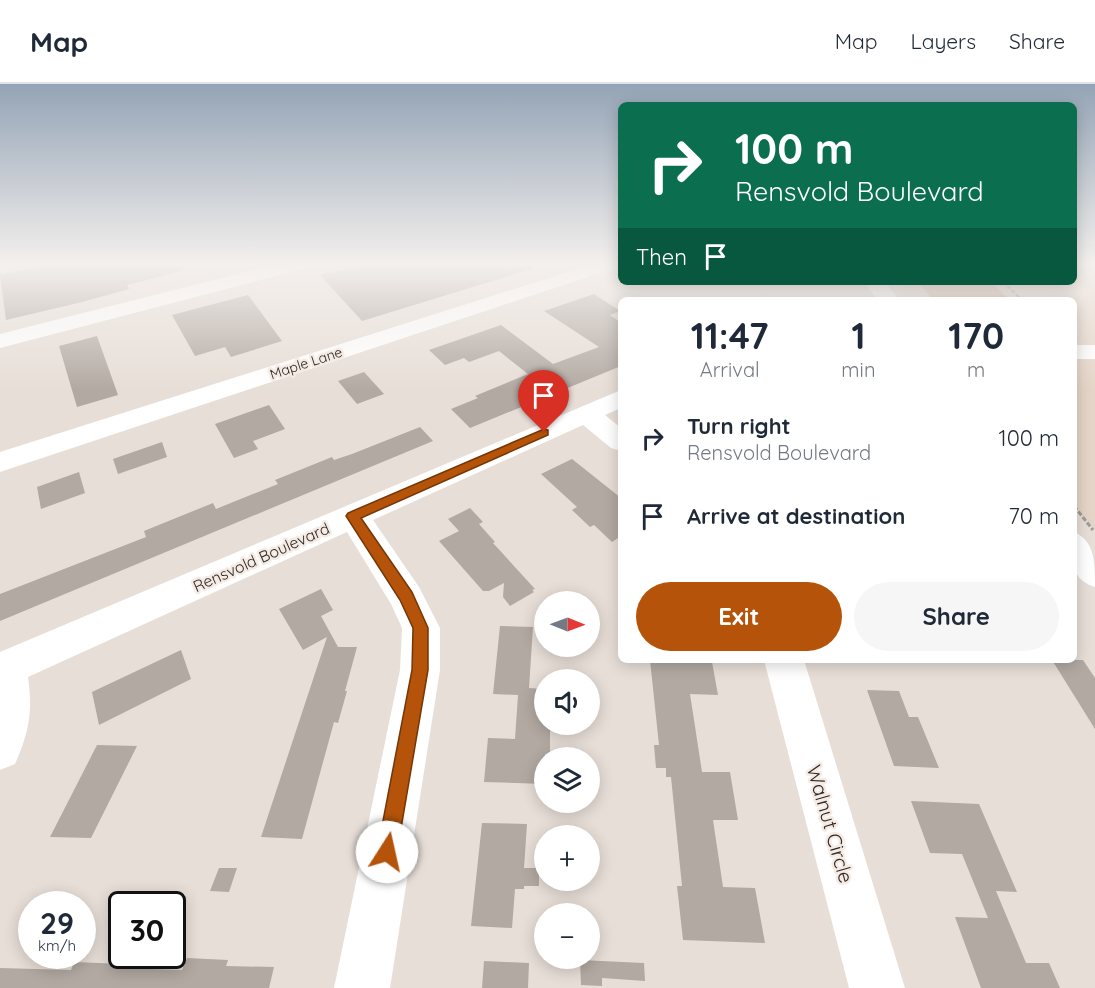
<!DOCTYPE html>
<meta charset="utf-8">
<style>
:root{--surface:#fff;--page:#f6f6f7;--text:#1f2937;--muted:#747a83;--line:#e0e1e3;--accent:#b45309}
body{margin:0;font-family:Quicksand,sans-serif;background:var(--page);color:var(--text);height:100vh;display:flex;flex-direction:column;font-size:22px;white-space:nowrap}
*{box-sizing:border-box;margin:0}
p{font-size:20px;color:var(--muted)}
.icon{flex:none;width:33px;height:33px;fill:none;stroke:currentColor;stroke-width:2;stroke-linecap:round;stroke-linejoin:round}
.map{position:relative;flex:1;overflow:hidden}
.side{position:absolute;left:618px;top:213px;width:459px;height:366px;display:flex;flex-direction:column;background:var(--surface);border-radius:9px;box-shadow:0 3px 15px #0003}
.side>*{flex:none}
.hud{position:absolute;left:618px;top:18px;width:459px;height:183px;border-radius:9px;box-shadow:0 3px 15px #0003;background:#0b6e4f;color:#fff;overflow:hidden}
.needle{width:39px;rotate:91deg}
.buttons{position:absolute;left:534px;top:507px;display:grid;gap:12px}
.buttons a{display:grid;place-items:center;width:66px;height:66px;border-radius:50%;background:var(--surface);box-shadow:0 3px 15px #0003;font-size:30px}
.speed{position:absolute;left:18px;top:807px;display:flex;gap:12px;font-size:30px;font-weight:700;text-align:center}
.speed>*{display:grid;place-content:center;width:78px;height:78px;border-radius:50%;background:var(--surface);box-shadow:0 3px 15px #0003;line-height:1}
.speed small{font-size:15px;font-weight:400}
.speed .limit{border:3px solid #111;border-radius:9px;background:#fff;color:#111}
.pin{position:absolute;display:grid;place-items:center;width:51px;height:51px;color:#fff;margin:-62px -26px;border-radius:50% 50% 50% 0;rotate:-45deg;box-shadow:0 0 6px #0007}
.pin .icon{rotate:45deg}
.me{position:absolute;width:66px;margin:-33px;rotate:10deg;stroke-linejoin:round;filter:drop-shadow(0 0 4px #0008)}
.turn{display:flex;align-items:center;gap:21px;height:126px;padding:0 18px;font-size:27px}
.turn .icon{width:78px;height:78px;stroke-width:2.5}
.turn b{display:block;font-size:42px;line-height:51px}
.then{display:flex;align-items:center;height:57px;padding:0 18px;background:#0003;gap:12px;font-size:22px}
.eta{display:flex;justify-content:space-evenly;align-items:center;height:102px;text-align:center}
.eta b{font-size:36px;font-weight:700;line-height:42px}
.primary-button{display:flex;gap:12px;margin-top:auto;padding:12px 18px}
.primary-button a{flex:1;height:69px;border-radius:36px;background:var(--accent);color:#fff;font-size:24px;font-weight:700;line-height:69px;text-align:center}
.primary-button a+a{background:var(--page);color:var(--text)}
ul{padding:0;list-style:none}
li{display:flex;align-items:center;gap:18px;height:78px;padding:0 18px}
li div{flex:1}
li b{display:block;font-size:22px}
li em{font-style:normal}
header{display:flex;align-items:center;gap:36px;box-sizing:border-box;height:84px;padding:0 30px;background:var(--surface);border-bottom:2px solid var(--line)}
header strong{font-size:28px}
nav{display:flex;gap:33px;margin-inline-start:auto;font-size:21px}
.map>svg:first-child{display:block}
.built{fill:#e5d5c8}
.green{fill:#d4af91}
.building{fill:#b2a9a2}
.lines{fill:none;stroke-linecap:round;stroke-linejoin:round}
.path-far1{stroke:#a29b96;stroke-width:2;stroke-dasharray:4 2;stroke-linecap:butt}
.path{stroke:#a29b96;stroke-width:3;stroke-dasharray:5 2;stroke-linecap:butt}
.minor{fill:#fff;fill-rule:evenodd}
.route{fill:#b45309;stroke:#753606;stroke-width:1.5}
.labels{text-anchor:middle;stroke-width:5;stroke-linejoin:round;paint-order:stroke}
.far-street-label{font-size:14px;fill:#2b2825;stroke:#f5ebe4}
.street-label{font-size:16px;fill:#2b2825;stroke:#f5ebe4}
.near-street-label{font-size:20px;fill:#2b2825;stroke:#f5ebe4}
</style>
<header>
<strong>Map</strong>
<nav><a>Map</a><a>Layers</a><a>Share</a></nav>
</header>
<div class="map">
<svg width="1095" height="904" viewBox="0 0 1095 904">
<rect width="100%" height="100%" fill="#e7ded7"/>
<path class="built" d="M1074,180H1095V446L1074,420V216H909L894,198H1074Z"/>
<path class="green" d="M918,198H991L1010,216H933Z"/>
<g class="building">
<path d="M47,180H184L185,186L127,201L129,205L82,218L6,236L0,191Z"/>
<path d="M364,180H533L534,184L362,237L320,191Z"/>
<path d="M594,210L620,227L610,231L621,239V282L470,344L451,325L478,314L475,312L528,290L499,267L469,278L464,274L445,281L429,266L501,241L553,280L599,263L544,227Z"/>
<path d="M248,211L282,257L231,273L225,263L195,272L172,231Z"/>
<path d="M97,252L118,311L77,323L59,262Z"/>
<path d="M364,288L384,310L357,320L338,297Z"/>
<path d="M269,321L285,345L253,357L258,365L234,374L215,340Z"/>
<path d="M420,343L433,357L0,537V510L146,453L144,447L213,419L216,425L278,400L275,396L332,373L334,376L352,370Z"/>
<path d="M162,358L167,373L118,390L113,375Z"/>
<path d="M572,375L621,414V452L612,458L594,441L590,443L572,426L577,423L541,390Z"/>
<path d="M79,388L85,409L41,425L37,403Z"/>
<path d="M470,424L483,438L479,440L495,458L493,459L535,505L532,506L534,508L510,522L503,513L504,499L489,507H483L439,457L459,447L448,435Z"/>
<path d="M321,505L333,526L321,532L338,563H357L345,607H347L338,639L334,638L302,755L261,753L327,553L303,566L279,525Z"/>
<path d="M500,542L533,543L529,604L544,605V640H550V670H545L544,700L484,698L488,654L515,655L518,611L493,610Z"/>
<path d="M181,566L191,595L99,641L92,608Z"/>
<path d="M650,576L712,578L718,611L690,610L702,688H730L738,736H713L723,803L755,804L765,859L683,856L677,802H682L671,693H666V684H656L654,661H659Z"/>
<path d="M1052,576H1083L1095,594V645Z"/>
<path d="M867,606L899,607L909,633H918L939,684L894,682Z"/>
<path d="M97,661L137,662L91,754L50,753Z"/>
<path d="M911,717L979,720L1017,808L996,807L1026,879H1049L1060,904H981L955,833L988,834L962,770L930,769Z"/>
<path d="M482,739L527,740L524,784H539V802H524V805H515L512,844L471,842Z"/>
<path d="M219,784H237L229,808L210,807Z"/>
<path d="M187,874L228,876L226,882L274,883L269,904H0V884L71,886L74,878L123,880L121,884L182,886Z"/>
<path d="M580,876L644,879L645,897L602,894V902L581,901Z"/>
<path d="M484,877L529,879L528,904H482Z"/>
</g>
<g class="lines">
<g class="path-far1">
<path d="M0,183L13,180"/>
<path d="M1003,198L1022,216"/>
</g>
<path class="path" d="M1074,422L1093,446"/>
<g class="minor">
<path d="M277,180H310L307,184L0,264V250Z"/>
<path d="M593,180H621V182L0,388V368Z"/>
<path d="M865,198H885L899,216H877Z"/>
<rect x="1074" y="261" width="21" height="14"/>
<path d="M621,306V324L605,331L621,344V367L611,364L583,341L373,436L419,503L440,544V586L390,904H334L400,586L402,544L391,520L347,448L28,593C33,628 29,648 15,680L0,686V568Z"/>
<path d="M1074,448C1095,457 1095,478 1095,503C1067,494 1074,473 1074,448Z"/>
<path d="M764,576H804L905,904H849Z"/>
</g>
</g>
<linearGradient id="sky" x2="0" y2="1"><stop stop-color="#94a4b6"/><stop offset="0.59" stop-color="#f4f0ed"/><stop offset="1" stop-color="#f4f0ed" stop-opacity="0"/></linearGradient>
<rect width="1095" height="306" fill="url(#sky)"/>
<path class="route" d="M544,345L548,346V351L361,434L412,508L428,544V586L397,768L394,775L387,778L380,775L377,768L412,586L413,544L400,516L346,432L348,429Z"/>
<g class="labels">
<g class="far-street-label">
<text transform="translate(306 279) rotate(-18)" y="5">Maple Lane</text>
</g>
<g class="street-label">
<text transform="translate(261 473) rotate(-24)" y="6">Rensvold Boulevard</text>
</g>
<g class="near-street-label">
<text transform="translate(830 740) rotate(74)" y="7">Walnut Circle</text>
</g>
</g>
</svg>
<div class="buttons">
<a><svg class="needle" viewBox="-14 -14 28 28"><path d="M0-13l5 13h-10z" fill="#e53935"/><path d="M0 13l5-13h-10z" fill="#747a83"/></svg></a>
<a><svg class="icon" aria-label="sound" viewBox="0 0 24 24"><path d="M4 9h4l5-4v14l-5-4H4zM17 9q2 3 0 6"/></svg></a>
<a><svg class="icon" aria-label="layers" viewBox="0 0 24 24"><path d="M12 4l9 5-9 5-9-5zM3 14l9 5 9-5"/></svg></a>
<a>+</a>
<a>−</a>
</div>
<div class="speed"><div>29<small>km/h</small></div><div class="limit">30</div></div>
<div class="pin" style="left:544px;top:348px;background:#d93025"><svg class="icon" aria-label="arrive" viewBox="0 0 24 24"><path d="M6 21V4h12l-3 4 3 4H6"/></svg></div>
<svg class="me" style="left:387px;top:768px" viewBox="-20 -20 40 40"><circle r="19" fill="#fff"/><path d="M0-13L10 11 0 6-10 11z" fill="#b45309"/></svg>
<div class="hud">
<div class="turn"><svg class="icon" aria-label="right" viewBox="0 0 24 24"><path d="M7 20v-9h11M14 6l5 5-5 5"/></svg><div><b>100 m</b>Rensvold Boulevard</div></div>
<div class="then">Then<svg class="icon" aria-label="arrive" viewBox="0 0 24 24"><path d="M6 21V4h12l-3 4 3 4H6"/></svg></div>
</div>
<section class="side">
<div class="eta">
<div><b>11:47</b><p>Arrival</p></div>
<div><b>1</b><p>min</p></div>
<div><b>170</b><p>m</p></div>
</div>
<ul>
<li><svg class="icon" aria-label="right" viewBox="0 0 24 24"><path d="M7 20v-9h11M14 6l5 5-5 5"/></svg><div><b>Turn right</b><p>Rensvold Boulevard</p></div><em>100 m</em></li>
<li><svg class="icon" aria-label="arrive" viewBox="0 0 24 24"><path d="M6 21V4h12l-3 4 3 4H6"/></svg><div><b>Arrive at destination</b></div><em>70 m</em></li>
</ul>
<div class="primary-button"><a>Exit</a><a>Share</a></div>
</section>
</div>
